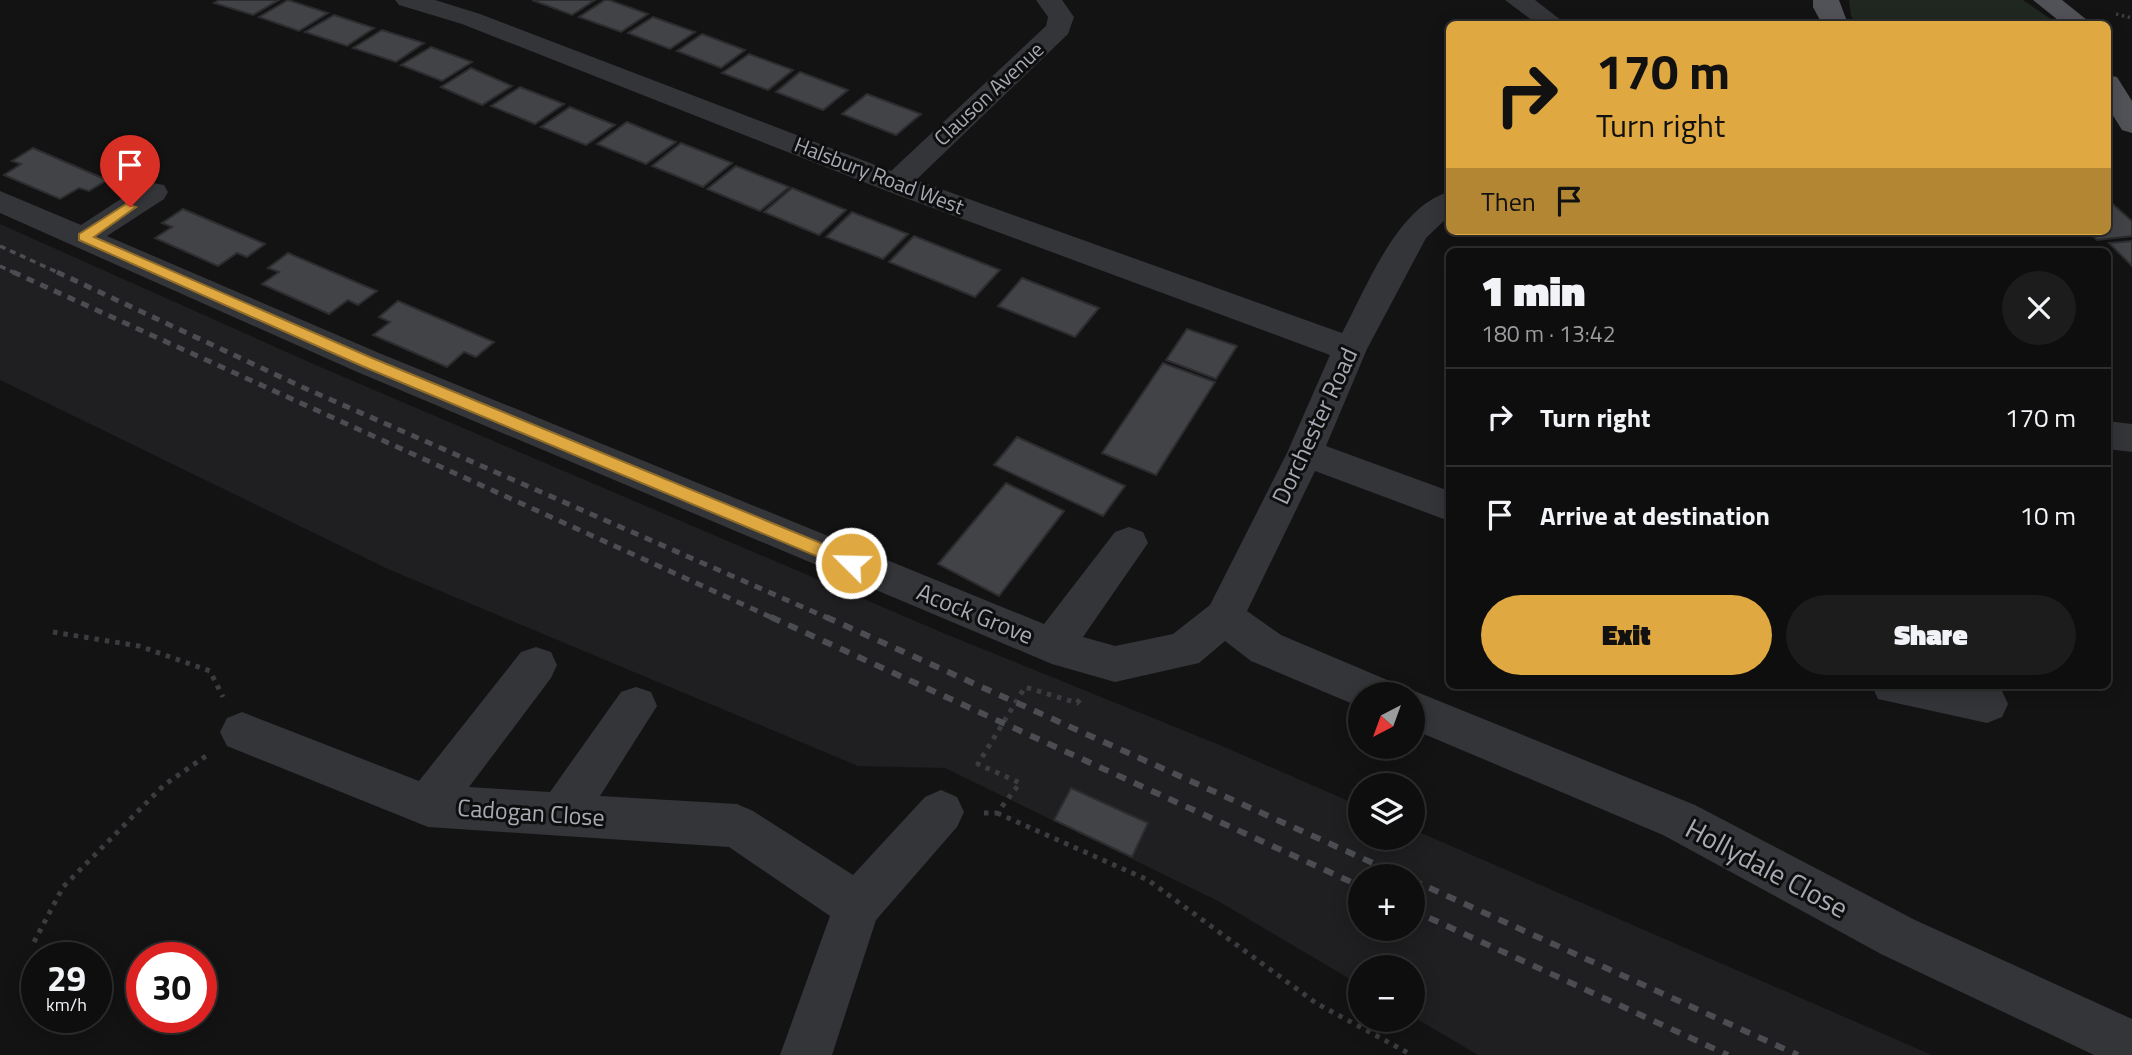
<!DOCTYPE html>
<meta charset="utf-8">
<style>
:root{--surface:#0e0e0f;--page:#1c1c1d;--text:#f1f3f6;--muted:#9b9c9e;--line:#2e2e2f;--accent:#dfa840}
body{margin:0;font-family:"Titillium Web",sans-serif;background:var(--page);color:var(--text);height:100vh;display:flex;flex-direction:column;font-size:26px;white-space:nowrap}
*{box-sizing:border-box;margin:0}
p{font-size:23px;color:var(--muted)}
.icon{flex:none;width:38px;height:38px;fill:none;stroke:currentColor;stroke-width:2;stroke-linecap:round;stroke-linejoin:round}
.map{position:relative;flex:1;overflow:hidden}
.sheet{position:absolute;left:1446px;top:248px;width:665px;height:441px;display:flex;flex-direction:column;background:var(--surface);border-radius:10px;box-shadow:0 4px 18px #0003,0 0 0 2px var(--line)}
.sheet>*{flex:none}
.banner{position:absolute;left:1446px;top:21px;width:665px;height:214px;border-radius:10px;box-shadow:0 4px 18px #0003,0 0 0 2px var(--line);background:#dfa840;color:#111;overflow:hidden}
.needle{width:46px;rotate:221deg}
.buttons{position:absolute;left:1348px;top:682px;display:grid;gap:14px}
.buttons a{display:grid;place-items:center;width:77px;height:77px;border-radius:50%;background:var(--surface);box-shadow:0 4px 18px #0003,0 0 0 2px var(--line);font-size:35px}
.speed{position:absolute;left:21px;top:942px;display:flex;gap:14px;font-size:35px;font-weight:700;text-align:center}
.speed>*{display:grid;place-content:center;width:91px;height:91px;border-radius:50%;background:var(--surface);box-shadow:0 4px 18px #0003,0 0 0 2px var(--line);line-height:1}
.speed small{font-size:18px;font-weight:400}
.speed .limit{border:10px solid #d22;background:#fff;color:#111}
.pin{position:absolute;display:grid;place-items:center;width:60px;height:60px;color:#fff;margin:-72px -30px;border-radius:50% 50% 50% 0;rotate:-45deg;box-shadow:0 0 7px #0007}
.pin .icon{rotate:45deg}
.me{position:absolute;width:77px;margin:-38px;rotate:293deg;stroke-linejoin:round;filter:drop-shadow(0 0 5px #0008)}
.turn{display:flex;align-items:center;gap:24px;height:147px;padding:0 35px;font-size:32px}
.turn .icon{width:91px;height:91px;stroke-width:2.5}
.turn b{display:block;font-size:49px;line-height:60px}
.then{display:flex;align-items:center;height:66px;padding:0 35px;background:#0003;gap:14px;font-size:26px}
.round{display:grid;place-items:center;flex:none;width:74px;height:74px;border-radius:37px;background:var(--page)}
.head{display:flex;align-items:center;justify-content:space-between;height:119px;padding:0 35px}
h1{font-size:42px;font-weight:800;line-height:52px}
.primary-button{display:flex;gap:14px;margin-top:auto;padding:14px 35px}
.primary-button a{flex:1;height:80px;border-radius:42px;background:var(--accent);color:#111;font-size:28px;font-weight:800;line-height:80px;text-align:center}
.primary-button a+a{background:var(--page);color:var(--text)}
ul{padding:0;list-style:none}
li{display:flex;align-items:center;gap:21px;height:98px;padding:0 35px;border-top:2px solid var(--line)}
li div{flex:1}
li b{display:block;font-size:26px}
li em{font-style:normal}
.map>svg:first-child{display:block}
.built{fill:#1f1f21;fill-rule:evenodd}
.green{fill:#202720}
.building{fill:#424347;stroke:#2d2d30;stroke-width:2}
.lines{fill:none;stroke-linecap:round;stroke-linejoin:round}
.path-far1{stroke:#3a3c40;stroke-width:3.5;stroke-dasharray:2.5 3.5;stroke-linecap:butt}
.path{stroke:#3a3c40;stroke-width:5;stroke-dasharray:4.5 6;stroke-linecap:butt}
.minor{fill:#343539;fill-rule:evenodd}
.major{fill:#515258;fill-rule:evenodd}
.rail-far2{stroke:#4c4d52;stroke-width:3.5;stroke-dasharray:6 5;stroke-linecap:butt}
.rail-far1{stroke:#4c4d52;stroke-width:5;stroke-dasharray:8 7;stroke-linecap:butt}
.rail{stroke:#4c4d52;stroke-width:6;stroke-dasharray:10 9;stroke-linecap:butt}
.route{fill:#dfa840;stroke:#916d2a;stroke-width:2}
.labels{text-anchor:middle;stroke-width:6;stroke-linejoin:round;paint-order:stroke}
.far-street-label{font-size:21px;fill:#a6aab3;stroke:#0e0e0f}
.street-label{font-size:24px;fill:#a6aab3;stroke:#0e0e0f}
.near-street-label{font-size:28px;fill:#a6aab3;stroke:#0e0e0f}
</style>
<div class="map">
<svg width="2132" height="1055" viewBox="0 0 2132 1055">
<rect width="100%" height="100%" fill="#131314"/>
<path class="built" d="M0,224L318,366L948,635L1222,746L1360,806V838H1412V829L1932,1055H1478L1412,1016V968H1360V985L1218,901L945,768L858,766L388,569L0,380ZM1360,877H1412V929H1360Z"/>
<path class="green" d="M1849,0H2023L2058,24H1857L1851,16Z"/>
<g class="building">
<path d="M219,0H279L253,15L214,3Z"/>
<path d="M288,0L328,13L299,31L259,17Z"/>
<path d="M532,0H595L572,15Z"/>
<path d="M605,0H609L648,14L621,32L579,17Z"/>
<path d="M334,15L374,28L347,46L305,32Z"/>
<path d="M653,17L695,32L670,49L628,33Z"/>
<path d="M382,30L424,43L396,62L353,48Z"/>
<path d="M702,34L745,50L721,68L677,51Z"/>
<path d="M431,47L472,62L442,81L401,65Z"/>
<path d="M749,54L793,70L768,90L722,73Z"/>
<path d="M471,68L512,86L482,105L441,87Z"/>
<path d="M800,72L848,90L823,110L776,92Z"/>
<path d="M520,87L564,104L535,124L491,106Z"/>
<path d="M867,94L921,114L896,135L842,114Z"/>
<path d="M570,107L615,125L586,145L541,127Z"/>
<path d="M627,122L676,142L646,164L597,144Z"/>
<path d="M681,143L732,163L703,187L652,166Z"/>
<path d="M33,148L107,180L89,191L79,188L60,199L4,175L21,164L12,161Z"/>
<path d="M736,166L789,187L760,211L707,189Z"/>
<path d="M792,188L846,210L819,235L764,212Z"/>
<path d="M2107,199L2132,221V236L2097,240L2088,231H2107Z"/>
<path d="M183,209L265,244L247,257L237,253L218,266L155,238L172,227L162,223Z"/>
<path d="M852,212L908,234L883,259L826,237Z"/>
<path d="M914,236L1000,270L975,297L889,262Z"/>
<path d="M2132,241V266L2109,243Z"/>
<path d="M288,253L377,291L358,305L348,300L329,314L262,284L279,272L268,268Z"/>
<path d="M1022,278L1099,308L1075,337L998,306Z"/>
<path d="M398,301L494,342L476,357L464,352L447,367L373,335L390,322L379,317Z"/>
<path d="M1187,329L1237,346L1216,379L1166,360Z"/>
<path d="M1163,363L1215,382L1156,475L1102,453Z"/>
<path d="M1017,437L1125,486L1103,516L994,465Z"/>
<path d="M1006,483L1064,511L999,596L938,564Z"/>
<path d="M1071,788L1148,823L1132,857L1054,820Z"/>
</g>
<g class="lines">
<path class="path-far1" d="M2116,14L2132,18"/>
<g class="path">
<path d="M53,632L139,646L210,671L223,697"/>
<path d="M984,813H997L1020,783L978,764L1025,687L1077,703L1082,697"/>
<path d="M997,813L1148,880L1316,1003L1412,1055"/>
<path d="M34,942L63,887L164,785L206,756"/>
</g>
<g class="minor">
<path d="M395,0H435L480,14L891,171L1046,26L1048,17L1036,0H1062L1074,17L1068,34L916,180L1342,333C1366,289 1397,206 1449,192V216L1426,238L1367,349L1326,446L1449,491V521L1315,471L1247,611L1281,635L1392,682L1398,695H1360V707L1251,661L1225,641L1199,663L1115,682L1052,664L355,371L0,213V191L81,225L142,185L153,183L164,185L168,192L164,199L107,236L379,353L1044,624L1115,532L1129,527L1143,532L1148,543L1083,637L1115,646L1173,634L1210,605L1287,453L1330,355L884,190L462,24L399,5Z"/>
<path d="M1505,0H1535L1566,24H1537Z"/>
<path d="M2107,421L2132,424V452L2107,449Z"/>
<path d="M536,647L551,652L557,665L551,678L469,787L550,792L621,692L636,687L651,692L657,706L600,796L737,804L753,811L853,875L925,797L941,790L957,797L964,812L957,827L876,920L832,1055H780L830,916L729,847L428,827L227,746L220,732L227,718L242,712L419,781L521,652Z"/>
<path d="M1872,686H1990L2002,691L2008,704L2002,717L1987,723L1878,699Z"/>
<path d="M1412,690L1695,805L1915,920L2132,1019V1055H2094L1881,954L1663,835L1412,729V695H1399Z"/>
</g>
<g class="major">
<path d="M1813,0H1839L1848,24H1822L1813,7Z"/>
<path d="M2033,0H2062L2092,24H2063Z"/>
<path d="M2107,75L2117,77L2132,101V133L2122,130L2107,106Z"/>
</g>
<g class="rail-far2">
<path d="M0,246L61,274"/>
<path d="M0,266L17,274"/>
</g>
<g class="rail-far1">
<path d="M13,272L775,619"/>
<path d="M57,272L302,387L830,619"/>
</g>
<g class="rail">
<path d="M771,617L1360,886"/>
<path d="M826,617L1404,877"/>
<path d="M1412,880L1798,1055"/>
<path d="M1412,910L1728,1055"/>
</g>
</g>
<path class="route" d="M126,204L136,207L94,237L372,358L857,558L859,563L851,569L845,568L362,366L79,240V234Z"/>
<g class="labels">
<g class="far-street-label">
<text transform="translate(989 94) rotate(-43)" y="7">Clauson Avenue</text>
<text transform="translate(879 176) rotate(21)" y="7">Halsbury Road West</text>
</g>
<g class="street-label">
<text transform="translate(1315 426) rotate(-65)" y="8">Dorchester Road</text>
<text transform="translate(975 614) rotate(22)" y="8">Acock Grove</text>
<text transform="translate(531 813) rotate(4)" y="8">Cadogan Close</text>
</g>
<g class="near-street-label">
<text transform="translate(1767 868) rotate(28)" y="10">Hollydale Close</text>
</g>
</g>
</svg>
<div class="buttons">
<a><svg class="needle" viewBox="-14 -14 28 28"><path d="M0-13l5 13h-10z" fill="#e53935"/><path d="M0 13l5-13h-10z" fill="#9b9c9e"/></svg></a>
<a><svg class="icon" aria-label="layers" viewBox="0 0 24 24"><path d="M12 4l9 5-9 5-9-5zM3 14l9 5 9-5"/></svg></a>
<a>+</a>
<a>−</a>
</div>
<div class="speed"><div>29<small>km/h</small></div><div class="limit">30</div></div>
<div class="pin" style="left:130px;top:207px;background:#d93025"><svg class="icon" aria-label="arrive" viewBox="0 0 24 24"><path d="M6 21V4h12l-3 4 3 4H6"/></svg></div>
<svg class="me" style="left:851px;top:563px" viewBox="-20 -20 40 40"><circle r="17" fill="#dfa840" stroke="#fff" stroke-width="3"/><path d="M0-11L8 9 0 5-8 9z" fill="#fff"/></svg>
<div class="banner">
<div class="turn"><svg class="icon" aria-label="right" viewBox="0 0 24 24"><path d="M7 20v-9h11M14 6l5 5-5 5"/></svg><div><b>170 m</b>Turn right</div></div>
<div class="then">Then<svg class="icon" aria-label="arrive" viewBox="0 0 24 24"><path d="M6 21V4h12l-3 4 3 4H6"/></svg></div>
</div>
<section class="sheet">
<div class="head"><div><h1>1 min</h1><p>180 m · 13:42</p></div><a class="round"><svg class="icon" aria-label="close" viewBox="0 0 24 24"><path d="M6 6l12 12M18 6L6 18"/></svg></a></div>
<ul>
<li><svg class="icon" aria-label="right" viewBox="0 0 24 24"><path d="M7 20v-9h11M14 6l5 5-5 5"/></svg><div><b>Turn right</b></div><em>170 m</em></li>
<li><svg class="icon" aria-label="arrive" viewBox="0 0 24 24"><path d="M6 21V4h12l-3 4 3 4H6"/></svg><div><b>Arrive at destination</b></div><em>10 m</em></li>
</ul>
<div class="primary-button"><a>Exit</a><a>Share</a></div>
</section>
</div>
